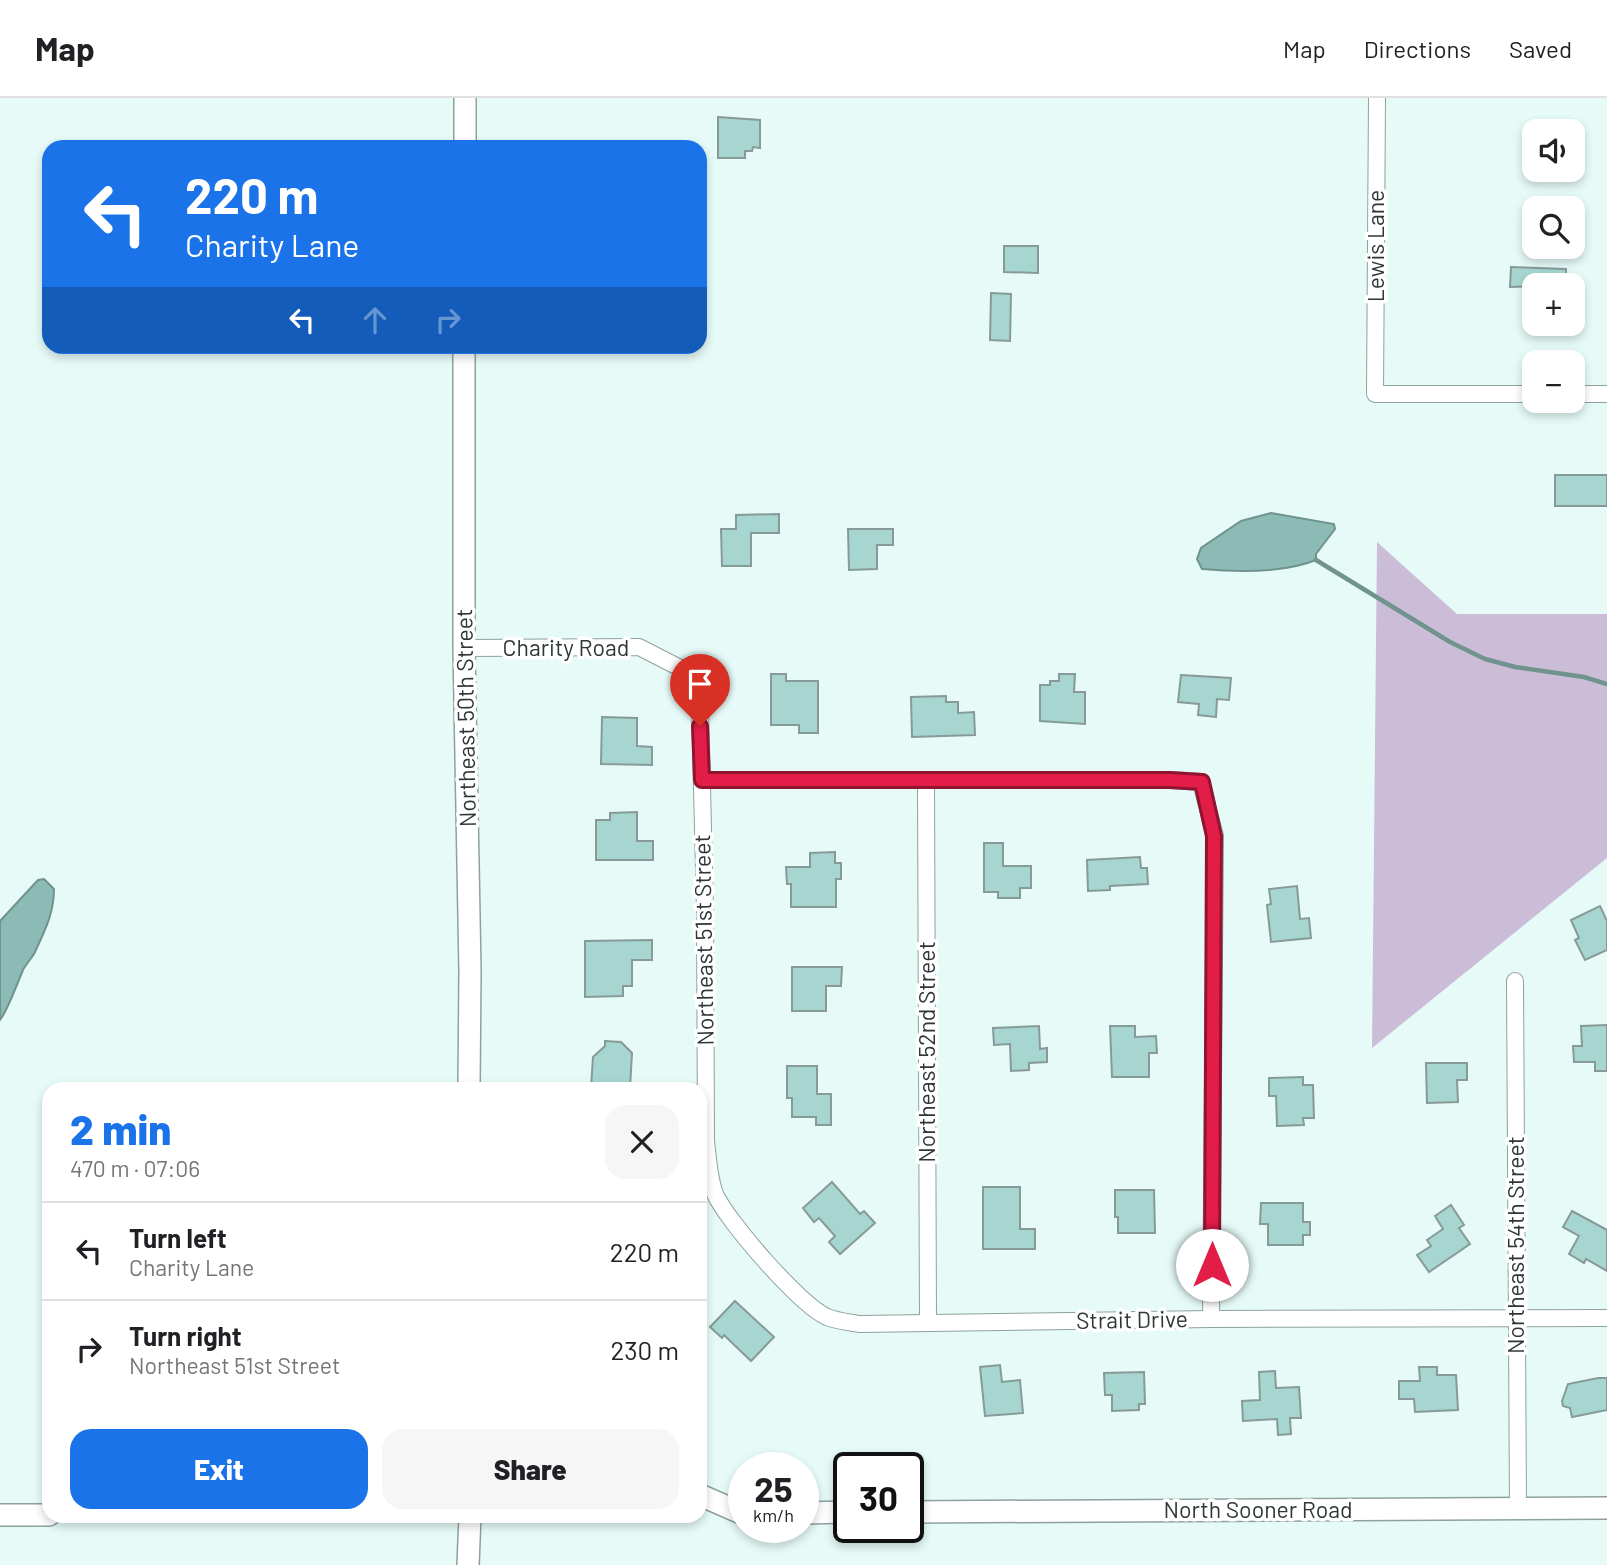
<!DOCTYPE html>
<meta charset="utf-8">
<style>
:root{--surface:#fff;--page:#f6f6f6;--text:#202124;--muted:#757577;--line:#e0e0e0;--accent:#1a73e8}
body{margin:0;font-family:Barlow,sans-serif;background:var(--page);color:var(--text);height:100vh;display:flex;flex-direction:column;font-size:26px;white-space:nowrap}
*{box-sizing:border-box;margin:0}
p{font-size:23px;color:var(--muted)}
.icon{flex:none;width:38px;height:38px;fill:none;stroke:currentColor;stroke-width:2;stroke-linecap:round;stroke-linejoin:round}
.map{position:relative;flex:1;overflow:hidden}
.details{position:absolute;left:42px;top:984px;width:665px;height:441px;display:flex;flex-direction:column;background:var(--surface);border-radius:21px;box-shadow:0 4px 10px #0003}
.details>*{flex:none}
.hud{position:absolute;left:42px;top:42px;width:665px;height:214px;border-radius:21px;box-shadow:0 4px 10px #0003;background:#1a73e8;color:#fff;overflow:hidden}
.fabs{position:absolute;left:1522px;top:21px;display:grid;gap:14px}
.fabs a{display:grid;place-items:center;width:63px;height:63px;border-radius:14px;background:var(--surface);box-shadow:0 4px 10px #0003;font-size:35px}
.speed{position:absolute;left:728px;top:1354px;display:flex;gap:14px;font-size:35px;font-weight:700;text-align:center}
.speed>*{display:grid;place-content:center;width:91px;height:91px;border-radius:50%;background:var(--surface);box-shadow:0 4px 10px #0003;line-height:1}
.speed small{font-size:18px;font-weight:400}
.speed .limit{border:4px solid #111;border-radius:10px;background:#fff;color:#111}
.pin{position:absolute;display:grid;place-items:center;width:60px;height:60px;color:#fff;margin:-72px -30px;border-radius:50% 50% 50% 0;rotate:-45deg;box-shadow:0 0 7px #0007}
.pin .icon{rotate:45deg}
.me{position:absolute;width:77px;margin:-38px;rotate:0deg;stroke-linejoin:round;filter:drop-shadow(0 0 5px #0008)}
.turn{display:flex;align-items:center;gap:24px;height:147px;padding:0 28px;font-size:32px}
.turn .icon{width:91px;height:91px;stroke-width:2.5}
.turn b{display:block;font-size:49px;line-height:60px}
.lanes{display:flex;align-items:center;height:66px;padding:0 28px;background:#0003;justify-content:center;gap:35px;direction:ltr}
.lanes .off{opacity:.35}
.round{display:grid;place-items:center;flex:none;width:74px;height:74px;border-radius:21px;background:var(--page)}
.overview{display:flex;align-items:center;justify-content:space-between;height:119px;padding:0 28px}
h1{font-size:42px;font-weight:800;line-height:52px;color:var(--accent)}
.primary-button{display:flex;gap:14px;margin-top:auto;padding:14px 28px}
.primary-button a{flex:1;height:80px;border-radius:21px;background:var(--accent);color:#fff;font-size:28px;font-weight:800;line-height:80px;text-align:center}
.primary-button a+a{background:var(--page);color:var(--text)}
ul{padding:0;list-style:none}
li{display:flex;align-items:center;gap:21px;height:98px;padding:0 28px;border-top:2px solid var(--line)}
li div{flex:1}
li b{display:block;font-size:26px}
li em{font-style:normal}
header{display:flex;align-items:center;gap:42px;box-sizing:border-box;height:98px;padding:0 35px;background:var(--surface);border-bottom:2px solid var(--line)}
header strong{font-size:33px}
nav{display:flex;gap:38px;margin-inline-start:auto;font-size:24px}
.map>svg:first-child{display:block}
.green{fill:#cbbdd8}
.water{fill:#8cbab4;stroke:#70938e;stroke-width:2}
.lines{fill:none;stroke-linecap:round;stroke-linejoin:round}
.stream{stroke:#70938e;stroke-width:4.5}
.building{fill:#a7d6d0;stroke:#879a98;stroke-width:2}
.street-casing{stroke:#8ea19f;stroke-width:18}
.secondary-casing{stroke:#8ea19f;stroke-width:24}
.street{stroke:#fff;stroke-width:16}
.secondary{stroke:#fff;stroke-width:21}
.route-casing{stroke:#92132f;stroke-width:18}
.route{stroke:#e11d48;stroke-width:12}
.labels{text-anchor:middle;stroke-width:7;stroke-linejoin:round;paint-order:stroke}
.street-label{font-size:23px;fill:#2e3735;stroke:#fff}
</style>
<header>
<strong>Map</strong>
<nav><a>Map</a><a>Directions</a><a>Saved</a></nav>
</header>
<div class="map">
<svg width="1607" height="1467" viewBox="0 0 1607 1467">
<rect width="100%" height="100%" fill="#e6fbf8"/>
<path class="green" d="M1377,444L1457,516H1607V760L1372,950Z"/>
<g class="water">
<path d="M1271,415L1334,426L1335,431L1316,456V462C1284,475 1236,474 1202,471L1197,461L1201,450L1241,423Z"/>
<path d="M44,781L54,791C54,815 45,832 35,854C32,860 26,866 23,872C17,886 8,912 0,922V823L38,782Z"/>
</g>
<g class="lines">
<path class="stream" d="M1316,462L1450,544L1485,561L1515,569L1584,579L1607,586"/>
</g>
<g class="building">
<path d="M718,19L760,22V50L753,49L752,53H745V60H718Z"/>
<path d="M1004,148H1038V175L1004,174Z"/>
<path d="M1511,169L1566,171V187L1510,189Z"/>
<path d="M991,195L1011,196L1010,243L990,242Z"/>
<rect x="1555" y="377" width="52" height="31"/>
<path d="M779,416V435H751V468H722L721,431H736V417Z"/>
<path d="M848,431H893V447H877V471L849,472Z"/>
<path d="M771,576H786V583H818V635H799V627H771Z"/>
<path d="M1059,576H1075L1074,594H1085V626L1040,623V587H1050V583H1059Z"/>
<path d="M1181,577L1231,580L1229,602L1217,601L1216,619L1198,617L1199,606L1178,604Z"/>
<path d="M946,598V604H958V615L974,614L975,637L912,639L911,599Z"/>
<path d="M602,619L637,620V648L652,649V667L601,666Z"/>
<path d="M637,714V743H653V762H596V722H610V715Z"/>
<path d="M984,745H1003V768H1031V790H1020V800H998V794H984Z"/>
<path d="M835,754V765H841V781H836V809H791V786H787L786,769H810V755Z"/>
<path d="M1140,759L1141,770H1147L1148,786L1110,788V792L1088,793L1087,762Z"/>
<path d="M1297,788L1300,821L1309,820L1311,840L1271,844L1267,807L1271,806L1269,791Z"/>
<path d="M1600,808L1607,823V852L1585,862L1575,842L1579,840L1571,822Z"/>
<path d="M652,842V862H632V888H623V898L585,899V843Z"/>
<path d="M792,869H842L841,888H826V913H792Z"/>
<path d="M1607,927V973H1595V964H1574L1573,948H1582L1581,928Z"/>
<path d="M1039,928L1040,951L1047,950V964L1029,965V972L1011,973L1010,946L994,947L993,930Z"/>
<path d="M1110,928H1135V939L1156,938L1157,955H1149V979H1112Z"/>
<path d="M605,943L621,944L632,955L630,990H591L593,959L605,948Z"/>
<path d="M1426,965H1467V982H1457L1458,1004L1427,1005Z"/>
<path d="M787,968H817V996H831V1027H816V1019H792V1000H787Z"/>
<path d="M1303,979V987H1313L1314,1020H1303L1304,1027L1277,1028L1276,998H1269V980Z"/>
<path d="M832,1084L860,1116L864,1113L875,1125L840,1156L829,1144L835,1138L819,1120L814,1124L803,1110Z"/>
<path d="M983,1089H1020V1131H1035V1151H983Z"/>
<path d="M1115,1092H1154L1155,1135H1118V1119H1115Z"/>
<path d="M1261,1105H1303V1124H1310V1137H1303V1147H1268V1126H1260Z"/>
<path d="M1451,1107L1464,1127L1459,1130L1470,1146L1429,1174L1417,1157L1431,1148L1427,1142L1443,1131L1435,1118Z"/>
<path d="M1572,1113L1607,1132V1173L1586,1161L1584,1165L1569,1156L1579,1138L1563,1129Z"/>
<path d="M735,1203L774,1239L751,1263L724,1237L722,1240L710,1229Z"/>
<path d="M1000,1267L1002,1284L1020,1282L1023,1315L985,1318L980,1269Z"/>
<path d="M1419,1269H1437V1277H1456L1458,1312L1415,1314L1414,1301H1399V1283H1420Z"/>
<path d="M1275,1273L1276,1290L1299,1289L1301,1320H1290L1291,1336L1278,1337L1277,1321L1243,1323L1242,1303L1260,1302L1259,1274Z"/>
<path d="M1144,1274L1145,1306H1139V1312L1112,1313V1297H1105L1104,1275Z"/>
<path d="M1598,1280H1607V1312L1572,1319L1570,1310L1563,1308L1562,1303L1568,1286Z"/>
</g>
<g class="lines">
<defs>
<g id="street">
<path d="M1377,0L1375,296H1535"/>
<path d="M1573,296H1607"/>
<path d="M464,550L639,549L686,573L696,589L700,608L705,812L706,1043C708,1060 709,1080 715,1096C727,1123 800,1207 827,1219C837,1223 848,1224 859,1226L1211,1221L1607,1220"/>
<path d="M702,682H1170L1201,684L1215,738L1211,1221"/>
<path d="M926,683L928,1225"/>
<path d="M1515,883L1518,1410"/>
</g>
<g id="secondary">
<path d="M465,0V49"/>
<path d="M464,248V550L470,873L469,990"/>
<path d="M700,1397L741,1415"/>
<path d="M908,1414L1607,1410"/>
<path d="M803,1415L849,1414"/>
<path d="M0,1417H49"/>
<path d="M468,1467L470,1418"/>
</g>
</defs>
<use href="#street" class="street-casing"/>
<use href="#secondary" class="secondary-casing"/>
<use href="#street" class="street"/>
<use href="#secondary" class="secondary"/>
</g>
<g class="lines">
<defs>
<path id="route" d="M700,628L702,682H1170L1202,684L1214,738L1212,1167"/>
</defs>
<use href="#route" class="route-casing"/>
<use href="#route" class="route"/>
</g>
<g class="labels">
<g class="street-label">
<text transform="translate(1376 148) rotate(-90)" y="8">Lewis Lane</text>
<text x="566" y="558">Charity Road</text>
<text transform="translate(466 620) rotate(-91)" y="8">Northeast 50th Street</text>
<text transform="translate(704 842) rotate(-91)" y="8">Northeast 51st Street</text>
<text transform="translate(927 954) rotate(-90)" y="8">Northeast 52nd Street</text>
<text transform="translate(1516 1147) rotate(-90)" y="8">Northeast 54th Street</text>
<text transform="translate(1132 1222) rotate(-1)" y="8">Strait Drive</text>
<text x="1258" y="1420">North Sooner Road</text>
</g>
</g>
</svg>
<div class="fabs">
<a><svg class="icon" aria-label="sound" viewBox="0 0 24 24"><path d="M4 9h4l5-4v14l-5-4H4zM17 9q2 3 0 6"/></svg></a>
<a><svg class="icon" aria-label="search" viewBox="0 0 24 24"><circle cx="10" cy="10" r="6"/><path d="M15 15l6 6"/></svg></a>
<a>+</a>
<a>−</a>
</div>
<div class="speed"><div>25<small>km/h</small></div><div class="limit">30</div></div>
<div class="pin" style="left:700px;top:628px;background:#d93025"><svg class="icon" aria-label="arrive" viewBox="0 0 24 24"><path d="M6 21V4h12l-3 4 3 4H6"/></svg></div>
<svg class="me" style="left:1212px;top:1167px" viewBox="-20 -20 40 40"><circle r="19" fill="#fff"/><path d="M0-13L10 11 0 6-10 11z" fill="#e11d48"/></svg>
<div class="hud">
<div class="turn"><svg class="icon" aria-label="left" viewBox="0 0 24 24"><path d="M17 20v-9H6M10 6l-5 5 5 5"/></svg><div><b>220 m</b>Charity Lane</div></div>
<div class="lanes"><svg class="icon" aria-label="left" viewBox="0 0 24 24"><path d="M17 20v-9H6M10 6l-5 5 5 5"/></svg><svg class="icon off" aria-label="ahead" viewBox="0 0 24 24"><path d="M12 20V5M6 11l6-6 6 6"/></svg><svg class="icon off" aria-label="right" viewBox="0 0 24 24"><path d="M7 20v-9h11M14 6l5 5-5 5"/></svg></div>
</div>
<section class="details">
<div class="overview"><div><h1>2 min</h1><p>470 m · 07:06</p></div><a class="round"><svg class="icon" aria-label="close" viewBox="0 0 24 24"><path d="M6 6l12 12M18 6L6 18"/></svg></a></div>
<ul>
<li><svg class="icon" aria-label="left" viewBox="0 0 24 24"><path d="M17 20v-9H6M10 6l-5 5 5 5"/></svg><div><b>Turn left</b><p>Charity Lane</p></div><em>220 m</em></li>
<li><svg class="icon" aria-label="right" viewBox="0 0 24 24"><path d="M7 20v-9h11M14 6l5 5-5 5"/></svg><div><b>Turn right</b><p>Northeast 51st Street</p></div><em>230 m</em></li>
</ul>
<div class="primary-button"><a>Exit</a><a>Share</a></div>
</section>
</div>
